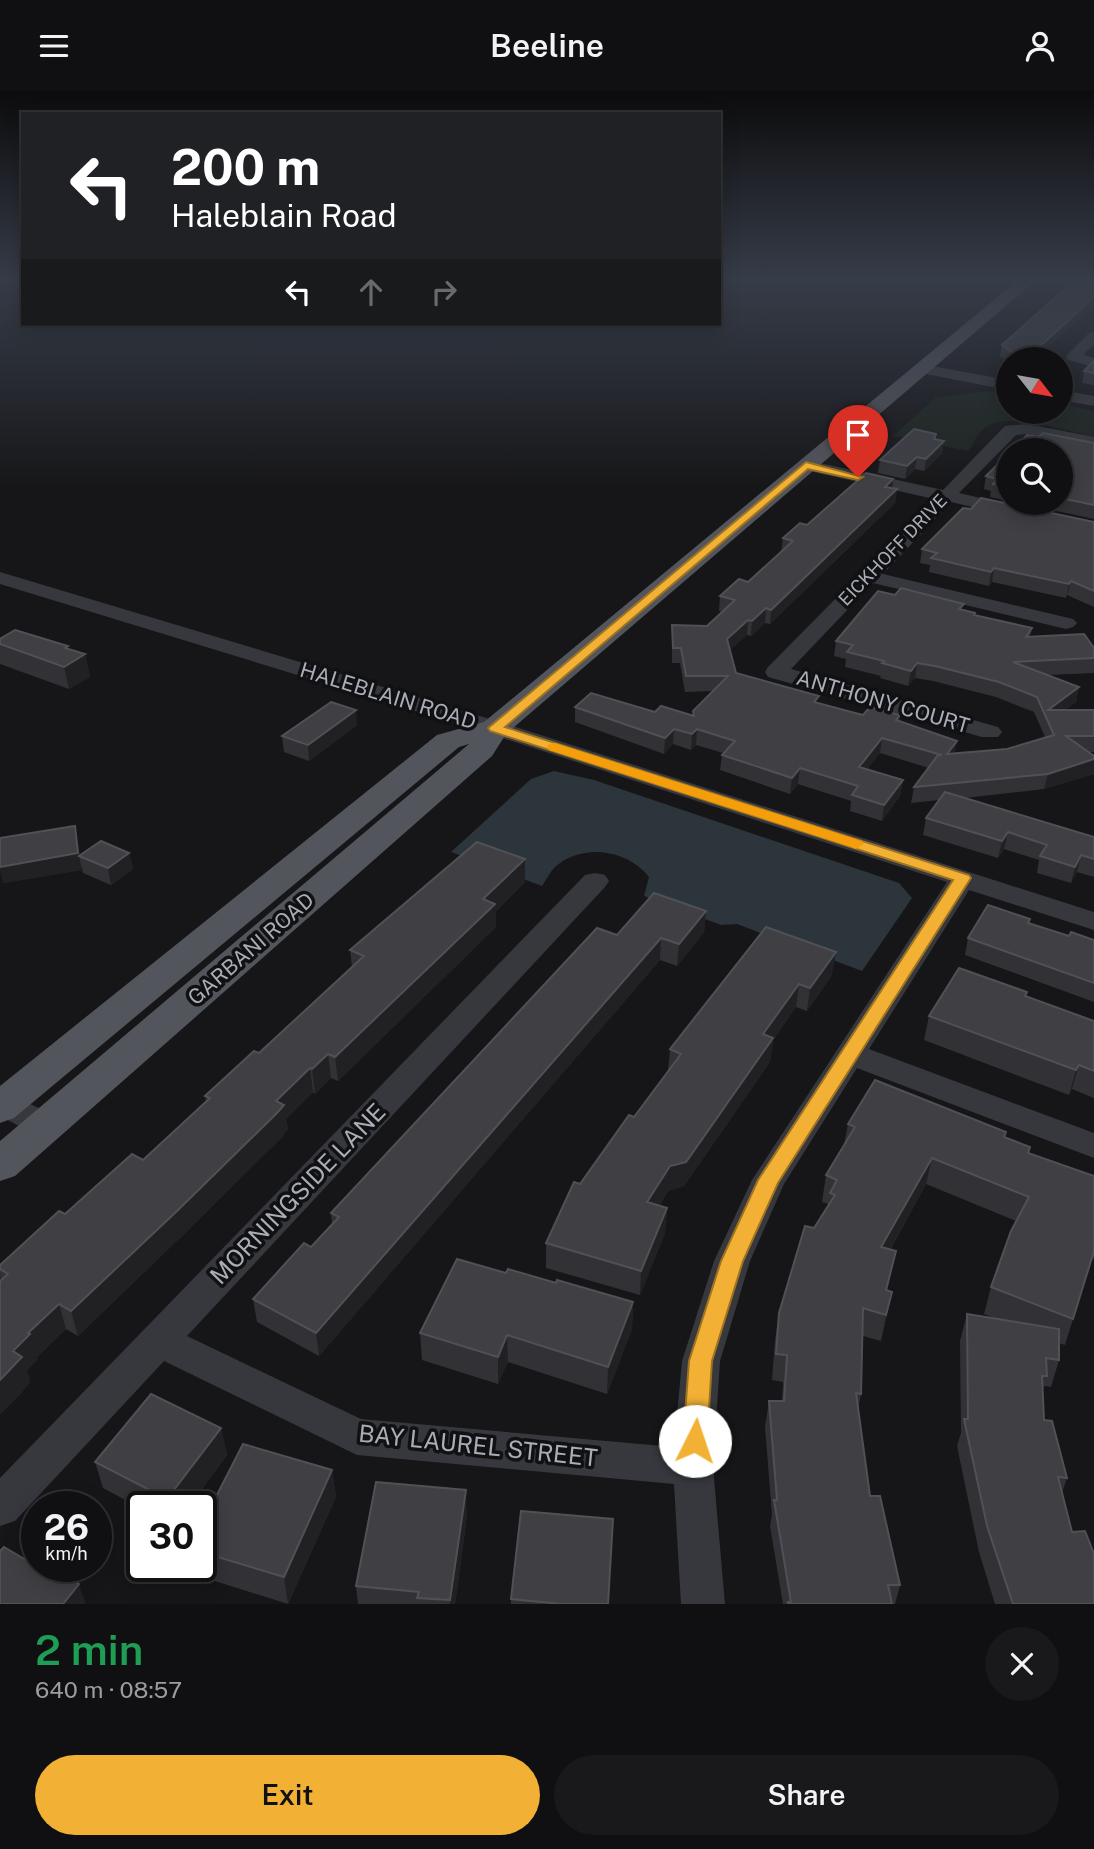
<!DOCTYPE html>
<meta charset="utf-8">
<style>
:root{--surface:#101012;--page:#19191b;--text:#f1f3f6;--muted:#9c9d9f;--line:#303032;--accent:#f2b134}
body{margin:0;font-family:"Public Sans",sans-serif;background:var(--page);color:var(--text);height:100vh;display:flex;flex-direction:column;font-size:26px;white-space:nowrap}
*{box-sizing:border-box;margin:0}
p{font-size:23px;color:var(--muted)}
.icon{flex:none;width:38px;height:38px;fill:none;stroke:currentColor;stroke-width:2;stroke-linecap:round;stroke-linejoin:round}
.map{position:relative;height:1513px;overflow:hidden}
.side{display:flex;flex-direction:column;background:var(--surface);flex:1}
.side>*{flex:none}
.top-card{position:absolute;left:21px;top:21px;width:700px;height:214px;border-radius:0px;box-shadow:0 4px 18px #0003,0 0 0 2px var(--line);background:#202124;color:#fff;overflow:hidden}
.needle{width:46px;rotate:121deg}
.tools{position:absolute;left:996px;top:256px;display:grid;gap:14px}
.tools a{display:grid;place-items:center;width:77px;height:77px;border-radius:50%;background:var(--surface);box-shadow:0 4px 18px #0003,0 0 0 2px var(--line);font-size:35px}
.speed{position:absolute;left:21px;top:1400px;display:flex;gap:14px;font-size:35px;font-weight:700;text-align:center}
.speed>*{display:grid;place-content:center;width:91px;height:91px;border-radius:50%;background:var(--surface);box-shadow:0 4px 18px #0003,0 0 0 2px var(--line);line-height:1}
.speed small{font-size:18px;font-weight:400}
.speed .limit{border:4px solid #111;border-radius:10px;background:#fff;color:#111}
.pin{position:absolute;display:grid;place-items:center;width:60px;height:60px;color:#fff;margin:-72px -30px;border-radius:50% 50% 50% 0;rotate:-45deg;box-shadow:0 0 7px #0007}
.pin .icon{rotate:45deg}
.me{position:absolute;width:77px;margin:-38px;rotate:4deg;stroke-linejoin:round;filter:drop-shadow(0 0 5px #0008)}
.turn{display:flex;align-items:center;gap:24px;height:147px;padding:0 35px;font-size:32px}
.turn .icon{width:91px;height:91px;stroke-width:2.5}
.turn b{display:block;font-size:49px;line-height:60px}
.lanes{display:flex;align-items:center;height:66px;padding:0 35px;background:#0003;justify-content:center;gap:35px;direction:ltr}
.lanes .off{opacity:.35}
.round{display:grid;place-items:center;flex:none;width:74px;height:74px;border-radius:37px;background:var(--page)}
.head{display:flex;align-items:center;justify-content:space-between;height:119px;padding:0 35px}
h1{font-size:42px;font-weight:600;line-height:52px;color:#1e9e55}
.action{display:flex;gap:14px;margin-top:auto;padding:14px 35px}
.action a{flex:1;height:80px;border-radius:42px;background:var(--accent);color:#111;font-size:28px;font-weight:600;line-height:80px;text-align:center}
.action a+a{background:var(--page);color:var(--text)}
header{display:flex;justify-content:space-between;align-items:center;height:91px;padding:0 35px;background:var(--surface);font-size:32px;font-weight:600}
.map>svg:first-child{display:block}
.green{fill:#1c231d}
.water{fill:#2c353c}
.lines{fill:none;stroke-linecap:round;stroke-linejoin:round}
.minor{fill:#37383d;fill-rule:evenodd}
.major{fill:#53555c;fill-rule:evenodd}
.wall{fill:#323236}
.shaded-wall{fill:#212124}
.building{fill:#3f3f44;stroke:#4f5156;stroke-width:2}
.route{fill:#f2b134;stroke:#9d7322;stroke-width:2}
.slow{fill:#f59e0b}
.labels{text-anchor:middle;stroke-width:7;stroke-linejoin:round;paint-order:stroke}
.far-street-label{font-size:18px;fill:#a8adb8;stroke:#111113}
.street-label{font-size:21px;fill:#a8adb8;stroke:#111113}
.near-street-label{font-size:24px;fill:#a8adb8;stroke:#111113}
</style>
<header><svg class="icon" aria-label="menu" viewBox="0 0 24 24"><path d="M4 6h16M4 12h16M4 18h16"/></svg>Beeline<svg class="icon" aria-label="person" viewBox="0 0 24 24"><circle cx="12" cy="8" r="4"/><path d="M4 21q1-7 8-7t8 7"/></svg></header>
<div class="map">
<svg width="1094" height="1513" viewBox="0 0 1094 1513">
<rect width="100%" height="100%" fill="#161618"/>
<path class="green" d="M989,300L1008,304V320H1060L1061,313L1094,320V346C1069,341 1003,318 983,338C976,344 974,354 968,360L893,345L935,307Z"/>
<path class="water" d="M554,680L594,689L899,792L912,807L862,880L737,833L721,834L644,805L649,786C627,758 582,752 555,776C550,781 546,789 542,795L451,761L531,688Z"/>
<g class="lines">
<g class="minor">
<path d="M1094,241V253L1083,264L1094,267V276L1068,269L1066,266L1068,263L1089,242Z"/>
<path d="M921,273L1008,289V299L916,281L913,278Z"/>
<path d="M1060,299L1094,305V315L1060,309Z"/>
<path d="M1027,333L1094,346V356L1027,343L1016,344L959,402L1016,415L1019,419L1016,423L1010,425L951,411L883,483L1073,528L1077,532L1073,536L1066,538L873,492L791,578L998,636L1002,641L998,646H982L768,586L765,581L768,576L934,408L800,378L797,374L800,370L806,369L943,399L1005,335Z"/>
<path d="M0,481L503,632L1094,821V839L969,799L869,958L1094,1042V1067L857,977L784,1093L750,1170L720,1270L713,1376L725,1513H681L674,1393L357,1364L164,1270L15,1430L0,1435V1387L585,784L595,782L605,784L609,790L605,796L187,1245L361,1328L674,1356L682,1270L714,1170L752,1089L947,791L487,642L0,493Z"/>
<path d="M0,999L58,1026L62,1034L58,1042C37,1049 19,1034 0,1025Z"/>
</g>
<path class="major" d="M1018,189H1036L506,643L492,665L15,1085L0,1090V1050L469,653L459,656L14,1027L0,1032V995L437,644L484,631Z"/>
</g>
<g class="wall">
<path d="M1002,254L1036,268H1008V271L1000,265Z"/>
<path d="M1094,270V294L1082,292L1084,280Z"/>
<path d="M1039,346L1094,352V428L1015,411H1060V359Z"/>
<path d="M935,348L944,350L942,362L924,380L915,378L905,388L878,382L880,369Z"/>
<path d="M1008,363V410L990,406L991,400L984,398L986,385Z"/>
<path d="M893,388L892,397L897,398L895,412L770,533L765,532L751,545L747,544L730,559L736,582L818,612L855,622L863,624H900L899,631L955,663L1007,658L1045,646L1034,621L996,606L933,590L915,587L908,595L880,587L881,585L845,576L846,568L834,565L836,550L962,519L975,522V525L1032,537L1030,546L1094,557V582L1048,584L1079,596L1076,611L1065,619H1094V661H1089L1094,683L1044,698L964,707L1094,746V786L1077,781L1071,792L1037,782L1039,769L1004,758L998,767L923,744L926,727L939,709L911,712L914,696L929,677L880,662L867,678L903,689L900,705L882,730L850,720L851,710L798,693L790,703L720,679L722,664L723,662L696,654L691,659L673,653L664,663L575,631V616L655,621L693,625V620L713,600L685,601L680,572H672V534L707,535L723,521L719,520L720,505L748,491L781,461L783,447Z"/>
<path d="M1094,431V516L1067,504L1066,507L992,491L989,495L929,481L930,474L920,472L922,458Z"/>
<path d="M0,548L69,558L85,563L90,586L69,598L0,573Z"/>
<path d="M357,634L309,670L284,661L282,645Z"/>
<path d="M75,735L80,765L129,762L133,778L111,794L83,782L80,770L81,779L3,792Z"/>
<path d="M525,791L496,820V836L338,990L331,987L315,1003L313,1001L286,1028L288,1038L281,1047L181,1146L78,1245L66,1238L37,1266L38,1268L27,1279L30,1291L21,1302L0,1323V1190L1,1189L0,1185V1174L65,1123L143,1069L206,1011L205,1005L259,962L352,876L350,859Z"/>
<path d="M706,820L704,841L677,875L660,869L319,1265L257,1231L253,1208L311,1156L332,1133L331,1122L617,844Z"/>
<path d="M1029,832L1069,845L1094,849V911L965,864L968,847Z"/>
<path d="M766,836L832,884L807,920L796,916L773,949L770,971L684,1095L668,1100L659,1115L667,1117L665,1142L640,1204L546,1177V1152L580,1093L634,1026L668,980L670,958Z"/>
<path d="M1026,906L1094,930V1007L1072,998L1069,1004L924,949L929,925Z"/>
<path d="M848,1033L1006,1041L1005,1046L1029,1062L1094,1085V1168L1092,1167L1065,1254L1059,1252V1269L1051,1296L1044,1295L1043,1298L1044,1329L1067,1387L1062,1402L1072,1441L1094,1513H995L979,1461L957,1355L961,1342L960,1250L967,1223L997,1228L984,1223L991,1196L1016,1130L926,1093L890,1159L896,1160L887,1200L892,1201L881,1250L863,1245L861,1303L858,1318L870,1405L900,1494L895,1513H783L770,1435L772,1424L765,1336L769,1310H782L783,1291L772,1289L775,1249L779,1222L814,1137L828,1115V1113L822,1111L826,1084L844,1054Z"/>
<path d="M506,1182L633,1211L632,1238L607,1303L508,1271L498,1293L422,1269L420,1242Z"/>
<path d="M221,1337L227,1364L189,1416H142V1418L103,1397L95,1371Z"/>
<path d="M332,1379L336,1406L288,1513L196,1484L194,1475H201V1435Z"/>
<path d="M467,1425L455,1513H358L356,1495Z"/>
<path d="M511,1508L608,1513H511Z"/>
</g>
<g class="shaded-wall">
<path d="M1094,206V214L1036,268H1026Z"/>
<path d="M944,350L942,362L924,380L926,368Z"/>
<path d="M917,366L915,378L905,388L907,375Z"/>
<path d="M893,388L892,401L885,396Z"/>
<path d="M897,398L895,412L770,533L771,519Z"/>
<path d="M994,477L992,491L989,495L991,481Z"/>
<path d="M1071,490L1067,504L1066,507L1069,493Z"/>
<path d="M766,517L765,532L751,545L752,530Z"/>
<path d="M748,529L747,544L726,563L727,548Z"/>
<path d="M68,555L72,572L85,563L90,586L69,598L64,576L65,557Z"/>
<path d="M917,572L915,587L908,595L911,580Z"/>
<path d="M1079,596L1076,611L1048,631V619Z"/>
<path d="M356,619L357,634L309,670L308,654Z"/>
<path d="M674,638L673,653L664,663L665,647Z"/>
<path d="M697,638L696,654L691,659L692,643Z"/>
<path d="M882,647L880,662L857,692L859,676Z"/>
<path d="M957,650L954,665L947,663Z"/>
<path d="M1094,668V683L1044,698L1048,683Z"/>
<path d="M800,677L798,693L790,703L792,687Z"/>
<path d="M903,689L900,705L882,730L884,714Z"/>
<path d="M75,735L78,751L81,779L3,792L0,781V776Z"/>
<path d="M1008,741L1004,758L998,767L1002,750Z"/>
<path d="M129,762L133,778L111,794L108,777Z"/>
<path d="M1081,764L1077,781L1071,792L1075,776Z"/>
<path d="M525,768V791L496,820V836L338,990L335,966L483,808Z"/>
<path d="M706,820L704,841L677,875L679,853Z"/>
<path d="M661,847L660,869L319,1265L316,1242Z"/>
<path d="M836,861L832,884L807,920L810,897Z"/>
<path d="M799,893L796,916L773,949L770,971L684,1095L668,1100L645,1136L647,1111L670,1075Z"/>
<path d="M328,963L331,987L315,1003L312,978Z"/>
<path d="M1079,974L1072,998L1069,1004L1076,979Z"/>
<path d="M310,977L313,1001L286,1028L288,1038L281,1047L181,1146L78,1245L71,1220L276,1010Z"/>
<path d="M932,1067L926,1093L876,1183L881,1156Z"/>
<path d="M667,1117L665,1142L640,1204L641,1180Z"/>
<path d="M892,1201L886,1228L881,1250L886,1224Z"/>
<path d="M633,1211L632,1238L607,1303L608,1276Z"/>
<path d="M59,1213L66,1238L37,1266L38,1268L27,1279L30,1291L21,1302L0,1323V1289L13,1260L28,1242Z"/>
<path d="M507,1244L508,1271L498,1293V1266Z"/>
<path d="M221,1337L227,1364L189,1416H169L167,1408Z"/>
<path d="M332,1379L336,1406L288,1513L284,1486Z"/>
<path d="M466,1399L467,1425L455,1513H450Z"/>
<path d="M79,1493L86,1513H63Z"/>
</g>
<g class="building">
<path d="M1075,189H1094V206L1026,268H1021L1002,254Z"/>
<path d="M1094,270V282L1084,280Z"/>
<path d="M914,338L936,343L934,348L944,350L926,368L917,366L907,375L880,369Z"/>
<path d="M1043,342L1094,352V414L1060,407V359H1012L1027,344L1039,346Z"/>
<path d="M1008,363V396L993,393L997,388L986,385Z"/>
<path d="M866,382L893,388L885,396L897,398L771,519L766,517L752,530L748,529L727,548L736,582L819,605L814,611L855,622L863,624L870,616L900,624L896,629L957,650L947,663L1007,658L1054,644L1037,606L999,591L935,575L917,572L911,580L882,572L884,570L847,561L853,554L836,550L878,500L895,504L901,497L964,513L959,518L975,522L974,524L1032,537L1026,546L1084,543L1094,557V567L1013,571L1079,596L1048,619H1094V645H1066L1094,665V668L1048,683L914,696L938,664H942L882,647L859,676L903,689L884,714L852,704L858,695L800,677L792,687L722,664L735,650L697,638L692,643L674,638L665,647L575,616L591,602L655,621L661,615L694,625L693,620L728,585H686L681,557H673L672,534L707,535L735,509L720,505L739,488L748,491L793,450L783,447L800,432L807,434Z"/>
<path d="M981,407L1094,431V500L1071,490L1069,493L994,477L991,481L931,467L937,462L922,458L963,417L971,418Z"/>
<path d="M15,539L68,555L65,557L85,563L64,576L0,553V548Z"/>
<path d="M331,611L356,619L308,654L282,645Z"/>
<path d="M945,701L1094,746V768L1081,764L1075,776L1040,765L1047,754L1008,741L1002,750L926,727Z"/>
<path d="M75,735L78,762L0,776V747Z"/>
<path d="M101,750L129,762L108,777L79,765Z"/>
<path d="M477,751L525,768L483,808L495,813L335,966L328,963L312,978L310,977L276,1010L284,1014L277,1022L176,1121L71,1220L59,1213L28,1242L30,1243L13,1260L22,1266L0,1289V1190L8,1183L0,1178V1174L59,1120L65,1123L132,1063L143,1069L210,1007L205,1005L254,960L259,962L364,865L350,859Z"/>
<path d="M654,802L706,820L679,853L661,847L316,1242L253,1208L304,1152L311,1156L339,1126L331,1122L597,837L617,844Z"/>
<path d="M988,814L1030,828L1028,832L1069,845L1071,841L1094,849V892L968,847Z"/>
<path d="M766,836L836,861L810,897L799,893L763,943L773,947L686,1071L670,1075L647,1111L667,1117L641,1180L546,1152L574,1091L580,1093L629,1024L634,1026L681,963L670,958Z"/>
<path d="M959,877L1027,901L1025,905L1094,930V980L1079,974L1076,979L929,925Z"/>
<path d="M875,989L1006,1041L1004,1046L1030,1056L1028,1062L1094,1085V1160L1073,1228L991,1196L1011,1140L1029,1106L932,1067L881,1156L896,1160L886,1199L892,1201L886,1224L863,1217L861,1303L856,1302L870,1405H880L900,1494H888L892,1513H788V1511H791L774,1409H777L769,1310H784L787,1264L776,1263L779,1222L805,1135L814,1137L835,1104L830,1102L837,1089L826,1084L855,1036L848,1033Z"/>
<path d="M457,1168L506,1182L508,1178L556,1192L557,1189L633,1211L608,1276L507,1244L498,1266L420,1242Z"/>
<path d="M967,1223L1059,1238V1269L1046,1267L1047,1285H1042L1044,1329L1052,1330L1067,1387L1058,1386L1072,1441L1085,1440L1094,1463V1513H1013L987,1435L964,1328H968Z"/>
<path d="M151,1303L221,1337L167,1408L95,1371Z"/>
<path d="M243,1353L332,1379L284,1486L201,1461V1435Z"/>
<path d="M376,1391L466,1399L450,1509L417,1507L419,1501L356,1495Z"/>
<path d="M521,1420L613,1428L608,1513H562L511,1508Z"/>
<path d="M4,1456L50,1483L54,1478L79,1493L63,1513H0V1460Z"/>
</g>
<linearGradient id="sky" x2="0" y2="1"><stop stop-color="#0c0c0d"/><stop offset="0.47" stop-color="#363c48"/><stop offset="1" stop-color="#363c48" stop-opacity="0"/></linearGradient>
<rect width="1094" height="401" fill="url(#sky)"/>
<path class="route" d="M806,371L863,386L858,389L808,378L505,636L969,784L971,787L778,1092L743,1170L712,1270L707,1350L703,1357L695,1361L686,1357L683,1350L689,1270L721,1170L758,1089L953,789L490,640L488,637Z"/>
<path class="slow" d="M555,652L862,750L864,753L856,758L851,756L549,659L547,656L549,653Z"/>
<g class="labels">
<g class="far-street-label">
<text transform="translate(893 459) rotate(-46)" y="6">EICKHOFF DRIVE</text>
</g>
<g class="street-label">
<text transform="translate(388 605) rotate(17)" y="7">HALEBLAIN ROAD</text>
<text transform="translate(883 611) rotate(16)" y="7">ANTHONY COURT</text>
<text transform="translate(251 858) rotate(-41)" y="7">GARBANI ROAD</text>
</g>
<g class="near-street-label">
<text transform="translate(298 1103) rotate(-46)" y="8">MORNINGSIDE LANE</text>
<text transform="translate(478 1355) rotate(6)" y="8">BAY LAUREL STREET</text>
</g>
</g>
</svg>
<div class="tools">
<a><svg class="needle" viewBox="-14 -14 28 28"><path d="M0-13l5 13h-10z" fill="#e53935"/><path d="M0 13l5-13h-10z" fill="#9c9d9f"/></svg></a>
<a><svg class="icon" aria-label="search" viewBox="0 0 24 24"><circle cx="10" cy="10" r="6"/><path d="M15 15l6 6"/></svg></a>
</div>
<div class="speed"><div>26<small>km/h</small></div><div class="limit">30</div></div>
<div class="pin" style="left:858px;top:386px;background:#d93025"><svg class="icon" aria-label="arrive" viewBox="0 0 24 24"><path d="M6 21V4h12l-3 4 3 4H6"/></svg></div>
<svg class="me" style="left:695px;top:1350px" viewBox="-20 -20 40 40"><circle r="19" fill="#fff"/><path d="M0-13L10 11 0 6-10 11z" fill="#f2b134"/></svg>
<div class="top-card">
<div class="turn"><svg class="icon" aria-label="left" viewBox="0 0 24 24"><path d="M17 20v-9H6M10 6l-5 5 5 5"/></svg><div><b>200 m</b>Haleblain Road</div></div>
<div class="lanes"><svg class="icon" aria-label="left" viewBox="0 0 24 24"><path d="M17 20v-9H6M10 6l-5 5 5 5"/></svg><svg class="icon off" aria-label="ahead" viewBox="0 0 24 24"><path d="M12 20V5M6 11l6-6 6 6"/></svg><svg class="icon off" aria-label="right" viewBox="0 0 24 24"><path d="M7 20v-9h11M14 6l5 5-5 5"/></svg></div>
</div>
</div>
<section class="side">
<div class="head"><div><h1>2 min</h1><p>640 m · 08:57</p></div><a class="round"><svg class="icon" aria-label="close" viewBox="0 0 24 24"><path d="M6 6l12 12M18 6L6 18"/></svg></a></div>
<div class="action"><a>Exit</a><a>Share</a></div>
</section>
